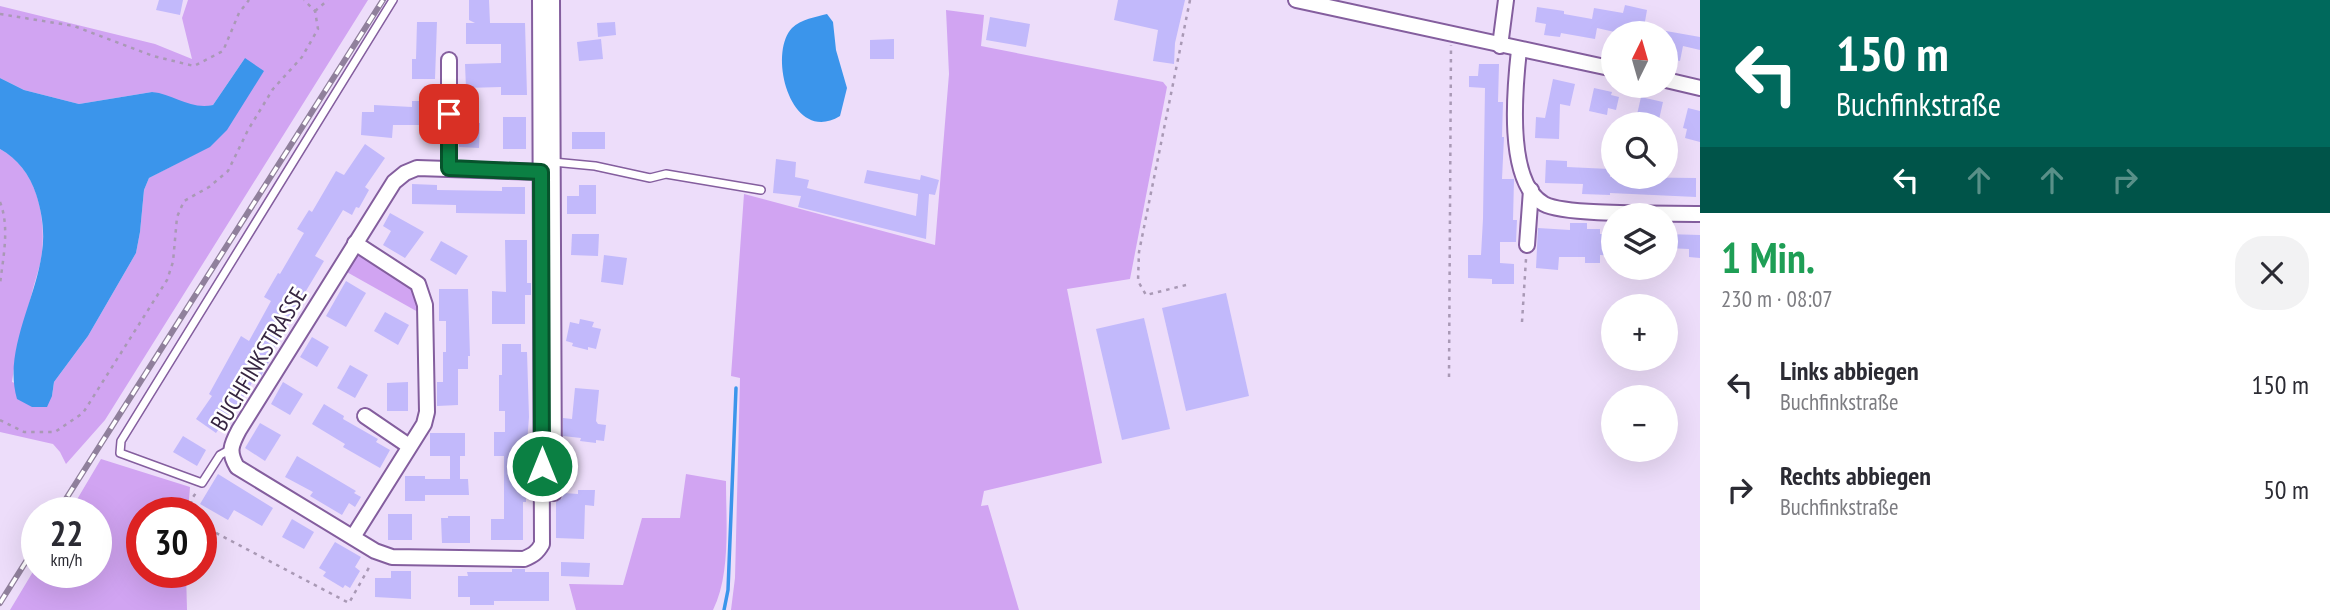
<!DOCTYPE html>
<html lang="de">
<meta charset="utf-8">
<style>
:root{--surface:#fff;--page:#f2f2f3;--text:#2b2b33;--muted:#7c7c81}
body{margin:0;font-family:"PT Sans Narrow",sans-serif;background:var(--page);color:var(--text);height:100vh;display:flex;flex-direction:column;font-size:26px;white-space:nowrap}
*{box-sizing:border-box;margin:0}
p{font-size:23px;color:var(--muted)}
.icon{flex:none;width:38px;height:38px;fill:none;stroke:currentColor;stroke-width:2;stroke-linecap:round;stroke-linejoin:round}
.map{position:relative;flex:1;overflow:hidden}
.side{display:flex;flex-direction:column;background:var(--surface);width:630px}
.side>*{flex:none}
.top-card{background:#00695c;color:#fff;overflow:hidden}
.needle{width:46px;rotate:5deg}
.buttons{position:absolute;left:1601px;top:21px;display:grid;gap:14px}
.buttons a{display:grid;place-items:center;width:77px;height:77px;border-radius:50%;background:var(--surface);box-shadow:0 7px 28px #0002;font-size:35px}
.speed{position:absolute;left:21px;top:497px;display:flex;gap:14px;font-size:35px;font-weight:700;text-align:center}
.speed>*{display:grid;place-content:center;width:91px;height:91px;border-radius:50%;background:var(--surface);box-shadow:0 7px 28px #0002;line-height:1}
.speed small{font-size:18px;font-weight:400}
.speed .limit{border:10px solid #d22;background:#fff;color:#111}
.pin{position:absolute;display:grid;place-items:center;width:60px;height:60px;color:#fff;margin:-30px;border-radius:14px;box-shadow:0 4px 10px #0006}
.me{position:absolute;width:77px;margin:-38px;rotate:0deg;stroke-linejoin:round;filter:drop-shadow(0 0 5px #0008)}
.turn{display:flex;align-items:center;gap:24px;height:147px;padding:0 21px;font-size:32px}
.turn .icon{width:91px;height:91px;stroke-width:2.5}
.turn b{display:block;font-size:49px;line-height:60px}
.lanes{display:flex;align-items:center;height:66px;padding:0 21px;background:#0003;justify-content:center;gap:35px;direction:ltr}
.lanes .off{opacity:.35}
.round{display:grid;place-items:center;flex:none;width:74px;height:74px;border-radius:28px;background:var(--page)}
.overview{display:flex;align-items:center;justify-content:space-between;height:119px;padding:0 21px}
h1{font-size:42px;font-weight:600;line-height:52px;color:#1e9e55}
ul{padding:0;list-style:none}
li{display:flex;align-items:center;gap:21px;height:105px;padding:0 21px}
li div{flex:1}
li b{display:block;font-size:26px}
li em{font-style:normal}
main{display:flex;flex:1;min-height:0}
.map>svg:first-child{display:block}
.green{fill:#d1a4f2}
.water{fill:#3b95eb}
.lines{fill:none;stroke-linecap:round;stroke-linejoin:round}
.stream{stroke:#3b95eb;stroke-width:3.5}
.building{fill:#c2b9fb}
.lane-casing{stroke:#845e9e;stroke-width:10}
.street-casing{stroke:#845e9e;stroke-width:18}
.path{stroke:#a999b5;stroke-width:2.5;stroke-dasharray:3.5 5;stroke-linecap:butt}
.lane{stroke:#fff;stroke-width:7}
.street{stroke:#fff;stroke-width:14}
.rail-casing{stroke:#90809c;stroke-width:6}
.rail{stroke:#fff;stroke-width:3.5;stroke-dasharray:10;stroke-linecap:butt}
.route-casing{stroke:#07532c;stroke-width:18}
.route{stroke:#0b8043;stroke-width:12}
.labels{text-anchor:middle;stroke-width:5;stroke-linejoin:round;paint-order:stroke}
.street-label{font-size:24px;fill:#362641;stroke:#fff}
</style>
<main>
<div class="map">
<svg width="1700" height="610" viewBox="0 0 1700 610">
<rect width="100%" height="100%" fill="#edddfa"/>
<g class="green">
<path d="M188,0H368L105,420L66,464L60,452L53,444L0,432V149C36,168 46,214 42,252C41,265 35,280 32,293C24,323 16,352 12,382L52,396L54,382L88,336L136,253L140,232L144,190L149,178L210,146L245,58L213,105L200,108L152,92L79,104L24,90L0,78V6L155,44L192,59L182,18Z"/>
<path d="M946,10L984,15L981,46L1163,82L1167,87L1130,279L1067,289L1102,463L984,491L981,506L988,505L1019,610H731L735,578L740,378L731,376L744,194L935,245L949,74Z"/>
<path d="M360,255L405,280L417,296L418,312L345,271L352,259Z"/>
<path d="M101,459L190,487L188,513H142V572H186L187,610H10L37,565V572H96V513H69Z"/>
<path d="M686,474L726,481C726,521 731,574 713,610H576L569,584L623,585L642,518H680Z"/>
</g>
<g class="water">
<path d="M827,14L833,22L836,50L847,88L840,116C791,146 767,54 792,28C801,19 816,17 827,14Z"/>
<path d="M245,58L264,71L227,130L210,147L149,178L144,190L140,232L136,253L88,336L54,382L52,396L47,407H32L17,399C3,351 36,300 42,252C45,233 42,212 36,194C30,175 17,158 0,149V78L24,90L79,104L152,92C174,94 190,110 213,105Z"/>
</g>
<g class="lines">
<path class="stream" d="M724,610L728,590L736,388"/>
</g>
<g class="building">
<path d="M159,0H183L180,15L156,10Z"/>
<path d="M469,0H489L490,23H525L527,95H501V87L466,88L465,64L501,63V44H466V23H475L469,20Z"/>
<path d="M1118,0H1185L1175,43L1174,64L1153,61L1158,30L1114,20Z"/>
<path d="M1625,5L1647,10L1643,33H1619L1597,28L1595,39L1561,33L1560,37L1544,35L1546,24L1535,22L1537,7L1564,11V14L1592,19L1594,8L1623,13Z"/>
<path d="M990,17L1030,24L1026,47L986,40Z"/>
<path d="M417,22H437L435,79H412V59H416Z"/>
<path d="M615,22L616,35L598,37L597,23Z"/>
<path d="M1666,31L1700,37V50L1683,46L1680,61L1666,58Z"/>
<path d="M601,39L603,59L579,61L577,42Z"/>
<path d="M894,39V59H870V40Z"/>
<path d="M1479,64H1499L1498,102H1503L1502,137H1504L1502,179H1514L1513,220H1517L1516,242H1500V263L1514,264V284H1492V279L1468,278V255H1481L1483,219L1485,88L1469,87V76H1478Z"/>
<path d="M1553,79L1575,84L1570,106L1560,104L1559,139L1535,138L1536,117L1545,118Z"/>
<path d="M1594,88L1612,92L1611,95L1619,97L1616,110L1608,108L1607,115L1589,111Z"/>
<path d="M1641,97L1663,102L1658,124L1636,119Z"/>
<path d="M412,101H436V125H393L392,138L361,135L362,112H374V105L412,107Z"/>
<path d="M1688,108L1700,111V142L1685,138L1687,129L1683,128Z"/>
<rect x="503" y="117" width="23" height="32"/>
<path d="M459,122L480,123L479,148L459,147Z"/>
<rect x="572" y="132" width="33" height="17"/>
<path d="M365,144L385,158L365,187L369,190L359,208L356,207L352,215L343,210L315,256L324,261L289,319L290,320L268,359L270,360L261,376L257,374L236,410L233,408L216,433L196,419L212,396L209,394L241,336L249,341L271,301L264,297L278,273L280,274L304,233L297,229L309,210L312,212L336,171L344,175Z"/>
<path d="M776,159L796,162L795,177L809,180L807,188L916,216L918,194L864,183L867,170L920,180L921,175L939,180L935,195L929,194L926,239L798,207L801,196L773,193Z"/>
<path d="M1546,160L1567,161V167L1610,169V177L1696,178V197L1610,193V195L1582,194L1583,184L1545,183Z"/>
<path d="M412,184L437,185V190L502,191V187H525V214L456,213V205L412,204Z"/>
<path d="M579,185H596V214H567V196H579Z"/>
<path d="M390,213L424,232L405,258L383,245L391,231L383,226Z"/>
<path d="M1570,223H1587V229H1600V234H1614V256L1600,255V263H1585V257H1559L1558,270L1536,268L1538,228L1570,230Z"/>
<path d="M572,234H599L598,256L571,255Z"/>
<path d="M1666,234L1700,235V258L1689,257V249L1666,248Z"/>
<path d="M505,240H527V283H531V295H525V324H492V291L506,292Z"/>
<path d="M441,241L468,256L456,275L430,260Z"/>
<path d="M604,255L627,258L623,285L601,282Z"/>
<path d="M346,281L366,293L346,327L326,316Z"/>
<path d="M439,289H468L470,356H468V369H458V405L437,406V382H443V352H446V321H439Z"/>
<path d="M1226,293L1249,396L1186,411L1162,308Z"/>
<path d="M385,312L409,325L398,345L374,331Z"/>
<path d="M1144,318L1170,429L1122,440L1096,329Z"/>
<path d="M580,319L594,322L592,327L601,329L596,349L588,347V350L572,346L573,343L566,341L570,322L579,324Z"/>
<path d="M312,337L329,347L317,367L300,357Z"/>
<path d="M502,344H521V352H527L529,417L526,456V502H523V540H491V519H504V456H494V432H505V411H499V375H502Z"/>
<path d="M350,365L368,375L355,398L337,388Z"/>
<path d="M283,382L303,394L290,415L271,404Z"/>
<path d="M408,382V411H387V383Z"/>
<path d="M575,388L599,390L596,421L598,424L606,425L604,441L596,440V443L580,441L581,438L563,436V418L572,419Z"/>
<path d="M324,404L344,416L343,419L378,439L376,442L390,450L380,468L343,447L345,444L312,424Z"/>
<path d="M260,423L281,435L265,461L245,448Z"/>
<path d="M430,433H465V456H460V479H468L469,495H425V501H405V476H425V479H450V456H430Z"/>
<path d="M183,436L206,450L197,466L173,452Z"/>
<path d="M297,456L356,491L354,493L361,497L355,507L349,503L342,515L310,496L313,492L285,477Z"/>
<path d="M218,474L273,508L262,526L234,510L228,520L200,504Z"/>
<path d="M578,490H595L594,506L585,505L584,539L556,538V502L562,498L564,493L578,494Z"/>
<rect x="388" y="514" width="24" height="26"/>
<path d="M448,516H470V543H442L441,518H448Z"/>
<path d="M292,519L314,532L304,549L282,537Z"/>
<path d="M335,542L361,557L355,567L360,571L350,588L345,585L343,588L323,576L326,572L319,568Z"/>
<path d="M561,562L590,563L589,577L561,576Z"/>
<path d="M512,569H525V572H549V601H494V605H470V597H458V576H468L467,572H512Z"/>
<path d="M391,571H411V599L375,597V578H391Z"/>
</g>
<g class="lines">
<defs>
<g id="lane">
<path d="M553,162L595,166L650,178L666,174L761,190"/>
<path d="M231,449L220,455L202,483L120,453L121,441L393,0"/>
</g>
<g id="street">
<path d="M540,0C541,181 541,362 542,544C537,553 533,555 524,559L392,557L375,551L237,467C228,452 231,445 239,430L394,182L405,173L417,168L541,172"/>
<path d="M552,0L554,493"/>
<path d="M1296,0L1614,69"/>
<path d="M1500,46L1506,0"/>
<path d="M1519,50C1515,86 1505,182 1544,204C1566,216 1669,213 1700,214"/>
<path d="M449,60V168"/>
<path d="M1666,80L1700,88"/>
<path d="M1527,245L1531,190"/>
<path d="M365,416L409,446"/>
<path d="M353,537L424,424L427,412L425,305L418,284L355,243"/>
</g>
</defs>
<use href="#lane" class="lane-casing"/>
<use href="#street" class="street-casing"/>
<g class="path">
<path d="M1190,0L1139,252L1138,281L1146,295L1190,284"/>
<path d="M315,11L328,0"/>
<path d="M0,14L74,26L153,56L194,66L223,51L239,13L249,0"/>
<path d="M0,202C10,227 3,258 0,284"/>
<path d="M1522,322L1526,259"/>
<path d="M1449,377L1451,45"/>
<path d="M0,420L24,432H55L83,413L167,280L173,262L177,217L184,201L209,187L228,171L248,130L273,89L302,57L318,29L315,11L304,0"/>
<path d="M192,513L191,500L198,490"/>
<path d="M201,525L349,603L371,564"/>
</g>
<use href="#lane" class="lane"/>
<use href="#street" class="street"/>
<defs>
<g id="rail">
<path d="M57,513L383,0"/>
<path d="M0,603L37,544"/>
</g>
</defs>
<use href="#rail" class="rail-casing"/>
<use href="#rail" class="rail"/>
</g>
<g class="lines">
<defs>
<path id="route" d="M449,114V168L541,172L542,466"/>
</defs>
<use href="#route" class="route-casing"/>
<use href="#route" class="route"/>
</g>
<g class="labels">
<g class="street-label">
<text transform="translate(259 359) rotate(-59)" y="8">BUCHFINKSTRASSE</text>
</g>
</g>
</svg>
<div class="buttons">
<a><svg class="needle" viewBox="-14 -14 28 28"><path d="M0-13l5 13h-10z" fill="#e53935"/><path d="M0 13l5-13h-10z" fill="#7c7c81"/></svg></a>
<a><svg class="icon" aria-label="search" viewBox="0 0 24 24"><circle cx="10" cy="10" r="6"/><path d="M15 15l6 6"/></svg></a>
<a><svg class="icon" aria-label="layers" viewBox="0 0 24 24"><path d="M12 4l9 5-9 5-9-5zM3 14l9 5 9-5"/></svg></a>
<a>+</a>
<a>−</a>
</div>
<div class="speed"><div>22<small>km/h</small></div><div class="limit">30</div></div>
<div class="pin" style="left:449px;top:114px;background:#d93025"><svg class="icon" aria-label="arrive" viewBox="0 0 24 24"><path d="M6 21V4h12l-3 4 3 4H6"/></svg></div>
<svg class="me" style="left:542px;top:466px" viewBox="-20 -20 40 40"><circle r="17" fill="#0b8043" stroke="#fff" stroke-width="3"/><path d="M0-11L8 9 0 5-8 9z" fill="#fff"/></svg>
</div>
<section class="side">
<div class="top-card">
<div class="turn"><svg class="icon" aria-label="left" viewBox="0 0 24 24"><path d="M17 20v-9H6M10 6l-5 5 5 5"/></svg><div><b>150 m</b>Buchfinkstraße</div></div>
<div class="lanes"><svg class="icon" aria-label="left" viewBox="0 0 24 24"><path d="M17 20v-9H6M10 6l-5 5 5 5"/></svg><svg class="icon off" aria-label="ahead" viewBox="0 0 24 24"><path d="M12 20V5M6 11l6-6 6 6"/></svg><svg class="icon off" aria-label="ahead" viewBox="0 0 24 24"><path d="M12 20V5M6 11l6-6 6 6"/></svg><svg class="icon off" aria-label="right" viewBox="0 0 24 24"><path d="M7 20v-9h11M14 6l5 5-5 5"/></svg></div>
</div>
<div class="overview"><div><h1>1 Min.</h1><p>230 m · 08:07</p></div><a class="round"><svg class="icon" aria-label="close" viewBox="0 0 24 24"><path d="M6 6l12 12M18 6L6 18"/></svg></a></div>
<ul>
<li><svg class="icon" aria-label="left" viewBox="0 0 24 24"><path d="M17 20v-9H6M10 6l-5 5 5 5"/></svg><div><b>Links abbiegen</b><p>Buchfinkstraße</p></div><em>150 m</em></li>
<li><svg class="icon" aria-label="right" viewBox="0 0 24 24"><path d="M7 20v-9h11M14 6l5 5-5 5"/></svg><div><b>Rechts abbiegen</b><p>Buchfinkstraße</p></div><em>50 m</em></li>
</ul>
</section>
</main>
